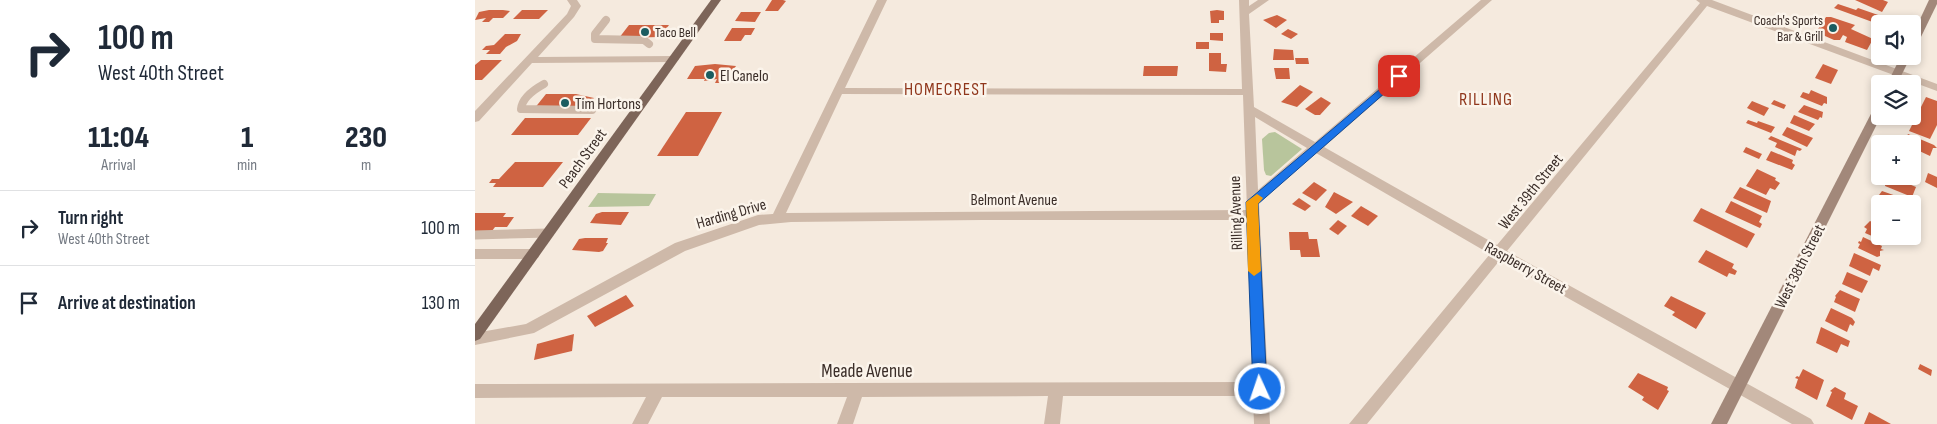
<!DOCTYPE html>
<meta charset="utf-8">
<style>
:root{--surface:#fff;--page:#f6f6f7;--text:#1f2937;--muted:#747a83;--line:#e0e1e3}
body{margin:0;font-family:"Sofia Sans Condensed",sans-serif;background:var(--page);color:var(--text);height:100vh;display:flex;flex-direction:column;font-size:19px;white-space:nowrap}
*{box-sizing:border-box;margin:0}
p{font-size:16px;color:var(--muted)}
.icon{flex:none;width:28px;height:28px;fill:none;stroke:currentColor;stroke-width:2;stroke-linecap:round;stroke-linejoin:round}
.map{position:relative;flex:1;overflow:hidden}
.sheet{display:flex;flex-direction:column;background:var(--surface);width:475px}
.sheet>*{flex:none}
.top-card{background:#fff;color:var(--text);overflow:hidden}
.tools{position:absolute;left:1396px;top:15px;display:grid;gap:10px}
.tools a{display:grid;place-items:center;width:50px;height:50px;border-radius:5px;background:var(--surface);box-shadow:0 2px 8px #0003;font-size:25px}
.pin{position:absolute;display:grid;place-items:center;width:42px;height:42px;color:#fff;margin:-21px;border-radius:10px;box-shadow:0 2px 8px #0006}
.me{position:absolute;width:55px;margin:-28px;rotate:357deg;stroke-linejoin:round;filter:drop-shadow(0 0 4px #0008)}
.turn{display:flex;align-items:center;gap:18px;height:105px;padding:0 15px;font-size:22px}
.turn .icon{width:65px;height:65px;stroke-width:2.5}
.turn b{display:block;font-size:35px;line-height:42px}
.eta{display:flex;justify-content:space-evenly;align-items:center;height:85px;text-align:center}
.eta b{font-size:30px;font-weight:800;line-height:35px}
ul{padding:0;list-style:none}
li{display:flex;align-items:center;gap:15px;height:75px;padding:0 15px;border-top:1px solid var(--line)}
li div{flex:1}
li b{display:block;font-size:19px}
li em{font-style:normal}
main{display:flex;flex:1;min-height:0}
.map>svg:first-child{display:block}
.green{fill:#b8c59c}
.building{fill:#cf6342}
.lines{fill:none;stroke-linecap:round;stroke-linejoin:round}
.lane-far1{stroke:#ceb9a9;stroke-width:8}
.lane{stroke:#ceb9a9;stroke-width:9}
.street{fill:#ceb9a9;fill-rule:evenodd}
.secondary{fill:#a2887a;fill-rule:evenodd}
.primary{fill:#7d6559;fill-rule:evenodd}
.route{fill:#1a73e8;stroke:#114b97}
.slow{fill:#f59e0b}
.poi-dot{fill:#1b5c60;stroke:#fbf4eb;stroke-width:2}
.labels{text-anchor:middle;stroke-width:5;stroke-linejoin:round;paint-order:stroke}
.far-poi-label{font-size:14px;fill:#3b2e29;stroke:#fbf4eb;text-anchor:end}
.poi-label{font-size:16px;fill:#3b2e29;stroke:#fbf4eb;text-anchor:start}
.street-label{font-size:16px;fill:#3b2e29;stroke:#fbf4eb}
.neighbourhood-label{font-size:18px;letter-spacing:1px;fill:#90371c;stroke:#fbf4eb}
.near-street-label{font-size:19px;fill:#3b2e29;stroke:#fbf4eb}
</style>
<main>
<section class="sheet">
<div class="top-card">
<div class="turn"><svg class="icon" aria-label="right" viewBox="0 0 24 24"><path d="M7 20v-9h11M14 6l5 5-5 5"/></svg><div><b>100 m</b>West 40th Street</div></div>
</div>
<div class="eta">
<div><b>11:04</b><p>Arrival</p></div>
<div><b>1</b><p>min</p></div>
<div><b>230</b><p>m</p></div>
</div>
<ul>
<li><svg class="icon" aria-label="right" viewBox="0 0 24 24"><path d="M7 20v-9h11M14 6l5 5-5 5"/></svg><div><b>Turn right</b><p>West 40th Street</p></div><em>100 m</em></li>
<li><svg class="icon" aria-label="arrive" viewBox="0 0 24 24"><path d="M6 21V4h12l-3 4 3 4H6"/></svg><div><b>Arrive at destination</b></div><em>130 m</em></li>
</ul>
</section>
<div class="map">
<svg width="1462" height="424" viewBox="0 0 1462 424">
<rect width="100%" height="100%" fill="#f5eade"/>
<g class="green">
<path d="M800,132L827,149L796,176L791,175L789,170L787,139L794,133Z"/>
<path d="M123,193L181,194L174,206L113,207Z"/>
</g>
<g class="building">
<path d="M297,0H308L311,1L303,11H290Z"/>
<path d="M1380,0H1408L1413,2L1407,12Z"/>
<path d="M1363,4L1381,10L1383,8L1406,16L1403,24L1359,8Z"/>
<path d="M14,10H28L35,11L28,18H18L14,22H7L11,18L0,20L4,12Z"/>
<path d="M47,10H73L64,19H38Z"/>
<path d="M742,10L749,11V20H744V23H736L735,11Z"/>
<path d="M266,12H286L280,22L260,21Z"/>
<path d="M802,15L812,20L801,28L788,20Z"/>
<path d="M1351,17H1356L1380,25L1376,29L1398,39L1392,50L1370,42L1372,37L1368,35L1365,40H1359L1341,32Z"/>
<path d="M154,25H194L185,37L144,38Z"/>
<path d="M257,28H280L276,35H270L266,41H249Z"/>
<path d="M813,29L823,34L816,39L806,34Z"/>
<path d="M735,33H748V41L735,40Z"/>
<path d="M30,34H46L42,41L31,47L25,54H11L15,50H7L11,46L19,45Z"/>
<rect x="721" y="42" width="13" height="7"/>
<path d="M799,49L818,50L819,60H798Z"/>
<path d="M734,53H746V64H752L751,72L734,71Z"/>
<path d="M820,58H833L834,64H821Z"/>
<path d="M6,60H27L7,80H0V65Z"/>
<path d="M240,64L261,66L250,83H240L242,79L229,81L230,79H212L220,66Z"/>
<path d="M1348,64L1363,70L1356,84L1340,78Z"/>
<path d="M669,66H703L702,76H668Z"/>
<path d="M799,68H814L815,79H801Z"/>
<path d="M825,85L838,92L822,107L806,102Z"/>
<path d="M1336,90L1352,97V104L1349,103L1347,106L1325,97L1328,92L1334,94Z"/>
<path d="M71,94H101L119,98L109,107L59,109Z"/>
<path d="M846,97L856,103L845,115H840L830,109Z"/>
<path d="M1451,97L1462,101V125L1455,139L1434,131Z"/>
<path d="M1299,100L1311,105L1309,109L1296,104Z"/>
<path d="M1277,101L1294,108L1289,116L1272,108Z"/>
<path d="M1329,105L1348,112L1347,118L1345,117L1343,120L1323,112Z"/>
<path d="M211,112H247L223,156H182Z"/>
<path d="M1319,115L1340,124L1334,131L1315,123Z"/>
<path d="M50,118H116L103,135H36Z"/>
<path d="M1273,120L1282,123L1283,121L1300,127L1296,133L1271,123Z"/>
<path d="M1312,127L1338,138L1332,147L1307,135Z"/>
<path d="M1433,134L1459,145L1462,148H1458L1455,156L1438,148V144H1428Z"/>
<path d="M1296,136L1327,149L1325,151L1322,150L1320,156L1300,147L1302,143L1293,139Z"/>
<path d="M1271,147L1287,154L1284,159L1268,152Z"/>
<path d="M1296,151L1318,160L1317,163L1320,165L1317,170L1291,160Z"/>
<path d="M1438,153L1445,156L1441,166L1438,164Z"/>
<path d="M40,162H88L68,187H18L21,183H14L17,179H24Z"/>
<path d="M1282,169L1301,178L1300,180L1305,183L1300,190L1295,188L1291,195L1271,186Z"/>
<path d="M1453,173L1462,177V188L1450,182Z"/>
<path d="M1415,176L1441,187L1437,197L1410,186L1411,179Z"/>
<path d="M839,182L852,190L841,201L827,193Z"/>
<path d="M1265,187L1296,201L1292,213L1258,198Z"/>
<path d="M1407,191L1427,198L1428,204L1404,202L1406,196L1404,195Z"/>
<path d="M859,192L878,202L861,214L850,207Z"/>
<path d="M824,198L836,206L830,211L817,204Z"/>
<path d="M1256,201L1287,216L1284,222L1287,224L1285,228L1250,212Z"/>
<path d="M886,206L903,216L893,226L876,216Z"/>
<path d="M1402,207L1405,208V220L1397,217L1399,213L1396,212L1397,209L1400,211Z"/>
<path d="M1226,208L1280,234L1272,248L1218,221Z"/>
<path d="M127,212H154L146,225L115,223L121,214Z"/>
<path d="M0,213H31L28,217H39L32,227H20L17,231H0Z"/>
<path d="M863,220L872,226L863,235L854,229Z"/>
<path d="M1395,221L1405,226V236H1421L1418,245L1390,233L1392,229L1389,227Z"/>
<path d="M814,232H833L834,239H842L845,257H826L825,250H815Z"/>
<path d="M1388,237L1407,246L1406,249L1409,250L1405,251V256L1402,257L1383,248L1385,244L1383,243L1384,241L1386,242Z"/>
<path d="M110,238H133L131,243H133L128,251L124,252L97,250L104,239Z"/>
<path d="M1231,250L1259,264L1257,268L1262,271L1260,275L1254,273L1252,277L1223,262Z"/>
<path d="M1379,253L1406,265L1404,271L1398,268L1395,276L1374,266Z"/>
<path d="M1372,272L1393,281L1387,293L1367,284Z"/>
<path d="M1365,290L1385,299L1380,312L1359,302L1361,297L1360,296Z"/>
<path d="M151,295L159,306L120,327L112,316Z"/>
<path d="M1196,296L1231,313L1221,329L1197,315L1200,312L1189,306Z"/>
<path d="M1356,308L1377,318L1380,322L1378,326L1375,324L1372,332L1350,321Z"/>
<path d="M1346,327L1375,341L1373,347L1366,344L1362,353L1341,343Z"/>
<path d="M99,334L97,351L59,360L62,344Z"/>
<path d="M1445,364L1457,370L1456,376L1443,369Z"/>
<path d="M1328,369L1349,380L1342,400L1320,388L1323,379L1320,378L1322,376L1324,377Z"/>
<path d="M1163,373L1193,387L1192,390L1194,391L1183,410L1167,400L1169,397L1153,387Z"/>
<path d="M1360,387L1371,393L1369,399L1383,406L1377,420L1351,406L1357,392L1355,391Z"/>
<path d="M1394,412L1416,424H1389Z"/>
</g>
<g class="lines">
<g class="lane-far1">
<path d="M131,20L120,34V39L169,40L174,44"/>
<path d="M69,84C60,89 47,98 46,109L117,110"/>
</g>
<path class="lane" d="M0,235L74,233"/>
<g class="street">
<path d="M92,0H102L106,6L99,17L63,57L199,56L204,59L199,62L57,63L4,121L0,122V111L92,14L96,6Z"/>
<path d="M402,0H412L370,88L767,89L764,0H774V6L783,0H794L774,14L779,107L840,142L1006,0H1017L849,147L1022,245L1225,3L1221,0H1237L1462,84V91L1232,6L1032,251L1336,419L1339,424H1317L1025,260L892,424H874L1015,254L841,153L784,203L795,424H779L778,396H588L585,424H569L573,396L387,397L378,424H362L372,397H187L173,424H157L171,397L0,398V384L778,382L772,220H507L316,222L284,225L210,251L59,333L0,345V333L51,324L200,243L283,215L298,214ZM367,94L768,95L772,210L311,213ZM780,117L832,148L783,190Z"/>
<path d="M0,249H58L63,250L65,254L63,258L58,259H0Z"/>
</g>
<g class="secondary">
<path d="M1454,0H1462V4L1443,43L1438,46V34Z"/>
<path d="M1426,56H1436L1422,84H1412Z"/>
<path d="M1405,104L1406,116L1252,424H1236L1399,108Z"/>
</g>
<path class="primary" d="M236,0H246L5,339L0,341V324Z"/>
</g>
<path class="route" d="M924,73L927,74V78L783,204L792,389L790,393L785,395L780,393L778,389L771,202Z"/>
<path class="slow" d="M782,194L788,198L783,204L786,271L779,276L773,271L771,202Z"/>
<g class="poi-dot">
<circle cx="1358" cy="28" r="5"/>
<circle cx="170" cy="32" r="5"/>
<circle cx="235" cy="75" r="5"/>
<circle cx="90" cy="103" r="5"/>
</g>
<g class="labels">
<g class="far-poi-label">
<text x="1348" y="25">Coach's Sports<tspan x="1348" dy="16">Bar &amp; Grill</tspan></text>
<text x="180" y="37" text-anchor="start">Taco Bell</text>
</g>
<g class="poi-label">
<text x="245" y="81">El Canelo</text>
<text x="100" y="109">Tim Hortons</text>
</g>
<g class="street-label">
<text transform="translate(107 158) rotate(-54)" y="6">Peach Street</text>
<text transform="translate(1055 191) rotate(-51)" y="6">West 39th Street</text>
<text x="539" y="205">Belmont Avenue</text>
<text transform="translate(256 213) rotate(-16)" y="6">Harding Drive</text>
<text transform="translate(760 213) rotate(-92)" y="6">Rilling Avenue</text>
<text transform="translate(1324 266) rotate(-63)" y="6">West 38th Street</text>
<text transform="translate(1051 267) rotate(29)" y="6">Raspberry Street</text>
</g>
<g class="neighbourhood-label">
<text x="471" y="95">HOMECREST</text>
<text x="1011" y="105">RILLING</text>
</g>
<g class="near-street-label">
<text x="392" y="377">Meade Avenue</text>
</g>
</g>
</svg>
<div class="tools">
<a><svg class="icon" aria-label="sound" viewBox="0 0 24 24"><path d="M4 9h4l5-4v14l-5-4H4zM17 9q2 3 0 6"/></svg></a>
<a><svg class="icon" aria-label="layers" viewBox="0 0 24 24"><path d="M12 4l9 5-9 5-9-5zM3 14l9 5 9-5"/></svg></a>
<a>+</a>
<a>−</a>
</div>
<div class="pin" style="left:924px;top:76px;background:#d93025"><svg class="icon" aria-label="arrive" viewBox="0 0 24 24"><path d="M6 21V4h12l-3 4 3 4H6"/></svg></div>
<svg class="me" style="left:785px;top:389px" viewBox="-20 -20 40 40"><circle r="17" fill="#1a73e8" stroke="#fff" stroke-width="3"/><path d="M0-11L8 9 0 5-8 9z" fill="#fff"/></svg>
</div>
</main>
